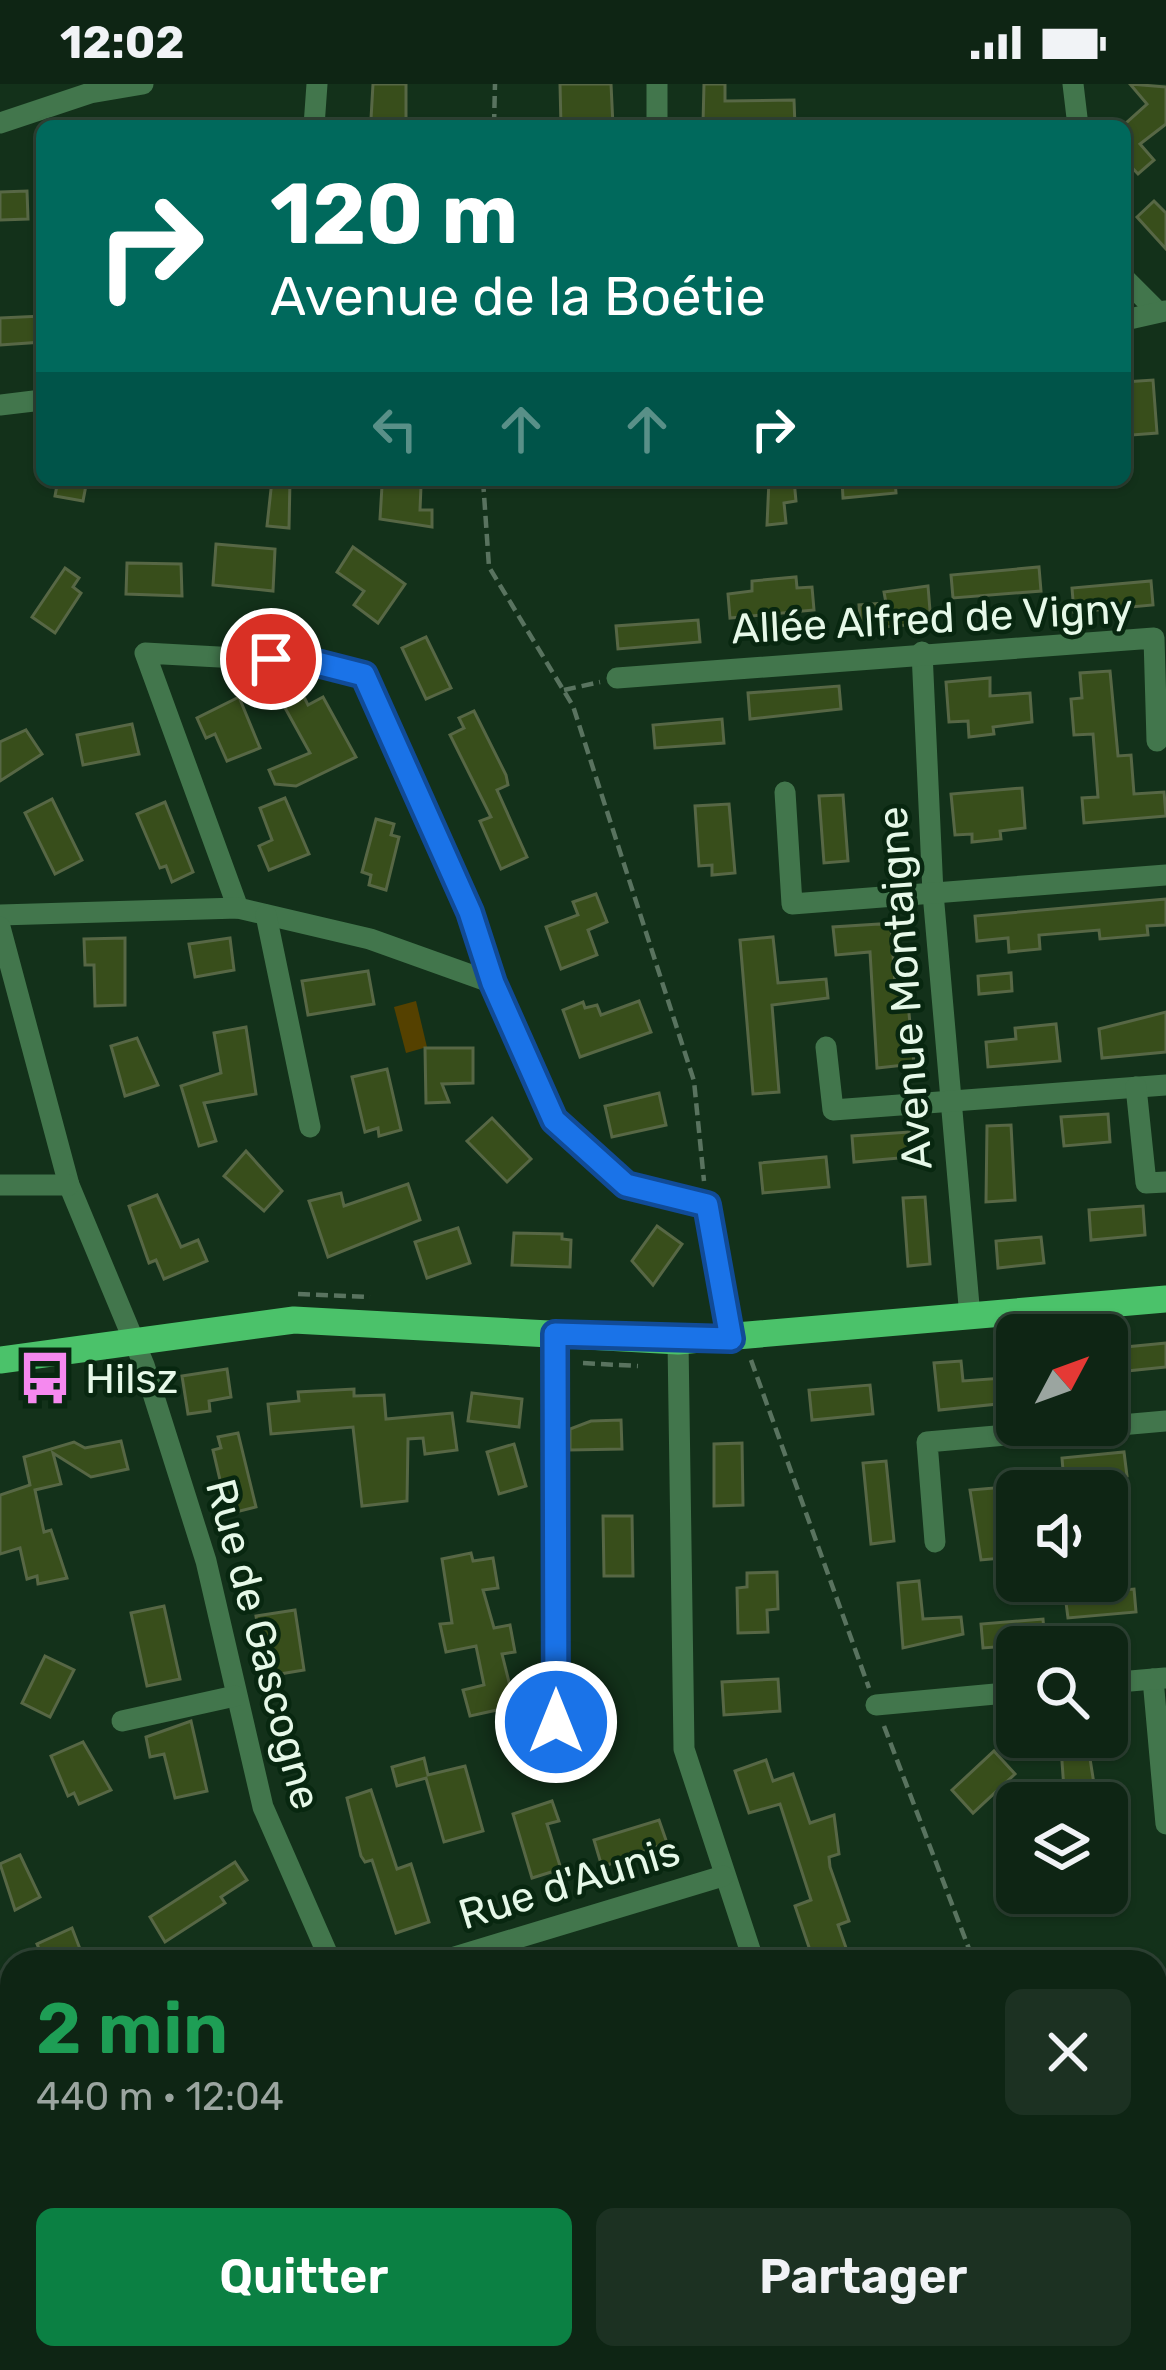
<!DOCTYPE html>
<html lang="fr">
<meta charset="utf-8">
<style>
:root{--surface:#0e2514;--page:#1c3122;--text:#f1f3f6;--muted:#9ba5a0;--line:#2e4234;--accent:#0b8043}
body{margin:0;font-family:Rubik,sans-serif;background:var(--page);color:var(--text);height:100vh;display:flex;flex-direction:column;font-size:45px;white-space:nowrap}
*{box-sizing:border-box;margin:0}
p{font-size:39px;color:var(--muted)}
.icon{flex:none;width:66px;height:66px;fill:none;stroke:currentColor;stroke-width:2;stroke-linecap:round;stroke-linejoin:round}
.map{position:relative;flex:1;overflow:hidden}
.side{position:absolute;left:0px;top:1866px;width:1167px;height:420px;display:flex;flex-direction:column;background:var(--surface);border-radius:36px 36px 0 0;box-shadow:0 3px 9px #0004,0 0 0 3px var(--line)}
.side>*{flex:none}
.top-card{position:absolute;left:36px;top:36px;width:1095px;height:366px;border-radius:18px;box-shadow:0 3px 9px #0004,0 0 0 3px var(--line);background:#00695c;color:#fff;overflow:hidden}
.needle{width:78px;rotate:49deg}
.controls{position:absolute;left:996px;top:1230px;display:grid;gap:24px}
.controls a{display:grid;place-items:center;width:132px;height:132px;border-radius:18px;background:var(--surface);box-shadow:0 3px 9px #0004,0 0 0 3px var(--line);font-size:60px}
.pin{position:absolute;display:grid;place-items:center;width:102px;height:102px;color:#fff;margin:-51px;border:6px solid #fff;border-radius:50%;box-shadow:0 3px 12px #0007}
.me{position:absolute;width:132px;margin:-66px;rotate:0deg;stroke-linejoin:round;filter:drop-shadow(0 0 9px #0008)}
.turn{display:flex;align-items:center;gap:42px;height:252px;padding:0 36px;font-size:54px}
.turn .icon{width:156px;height:156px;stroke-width:2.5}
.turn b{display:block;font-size:84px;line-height:102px}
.lanes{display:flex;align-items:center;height:114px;padding:0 36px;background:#0003;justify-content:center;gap:60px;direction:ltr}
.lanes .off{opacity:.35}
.round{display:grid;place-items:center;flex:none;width:126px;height:126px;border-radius:18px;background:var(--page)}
.summary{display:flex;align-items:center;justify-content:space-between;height:204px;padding:0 36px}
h1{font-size:72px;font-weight:600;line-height:90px;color:#1e9e55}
.primary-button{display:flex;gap:24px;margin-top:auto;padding:24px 36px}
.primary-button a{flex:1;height:138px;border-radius:18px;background:var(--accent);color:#fff;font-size:48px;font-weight:600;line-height:138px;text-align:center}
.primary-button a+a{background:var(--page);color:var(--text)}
.status{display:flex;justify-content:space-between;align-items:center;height:84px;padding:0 60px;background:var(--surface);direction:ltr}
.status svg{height:33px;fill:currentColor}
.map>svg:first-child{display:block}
.water{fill:#554100}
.building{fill:#384e1b;stroke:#576745;stroke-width:3}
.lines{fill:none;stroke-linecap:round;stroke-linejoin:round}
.path{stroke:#59735f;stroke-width:4.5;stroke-dasharray:12 6;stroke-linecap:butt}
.minor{stroke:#42764c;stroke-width:21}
.major{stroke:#4bc26a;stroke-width:27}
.route-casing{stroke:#114b97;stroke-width:30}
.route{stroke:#1a73e8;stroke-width:21}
.labels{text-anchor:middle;stroke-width:9;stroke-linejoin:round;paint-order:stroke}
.street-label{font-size:42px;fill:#e6f8e8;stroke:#082710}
.poi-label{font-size:42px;fill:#e6f8e8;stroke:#082710;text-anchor:start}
</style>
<div class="status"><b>12:02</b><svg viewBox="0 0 49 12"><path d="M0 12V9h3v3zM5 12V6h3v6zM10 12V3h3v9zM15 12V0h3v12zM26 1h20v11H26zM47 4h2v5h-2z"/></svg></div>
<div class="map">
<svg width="1166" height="2286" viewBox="0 0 1166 2286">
<rect width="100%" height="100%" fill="#13311a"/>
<path class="water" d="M416,917L427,963L406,969L394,923Z"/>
<g class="building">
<path d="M373,0H406V36L371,35Z"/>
<path d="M560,0H611L613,42H561Z"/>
<path d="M704,0H725V17L794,16L795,42L703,40Z"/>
<path d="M1130,0L1166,3V40L1140,60L1154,76L1138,90L1125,76V40L1147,20Z"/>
<path d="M27,107L28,135L0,136V108Z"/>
<path d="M1154,117L1166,129V165L1137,133Z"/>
<path d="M42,232V258L0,261V234Z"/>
<path d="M1153,296L1157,349L1132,351L1125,298Z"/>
<path d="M58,396H87L83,417L55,412Z"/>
<path d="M272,396H290L289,444L267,442Z"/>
<path d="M769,396H794L796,417L784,419L786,439L767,441Z"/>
<path d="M842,396H895L896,409L843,414Z"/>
<path d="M382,402H421L420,426H432V443L380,435Z"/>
<path d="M216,460L275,465L273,507L213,501Z"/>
<path d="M353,463L405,500L378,539L354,521L364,507L337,488Z"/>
<path d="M127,479L181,480L182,512L126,510Z"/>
<path d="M1039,483L1041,507L953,514L951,491Z"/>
<path d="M65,484L79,494L73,503L81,509L55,549L32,533Z"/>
<path d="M796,493L797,504L812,503L814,526L730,534L728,510L752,507V497Z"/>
<path d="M1151,497L1153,521L1074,528L1072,504Z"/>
<path d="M928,502L931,539L861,545L859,521L886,519L884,508Z"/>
<path d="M698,536L700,558L618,565L616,542Z"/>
<path d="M426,553L451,604L426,615L402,564Z"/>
<path d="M1110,587L1118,672L1131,671L1134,710L1164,708L1166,732L1084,739L1082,714L1098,713L1093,650L1074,651L1071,615L1082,614L1080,589Z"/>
<path d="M990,594V612L1030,609L1032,638L993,643L994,650L969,653L968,637L949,638L946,598Z"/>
<path d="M839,602L841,625L750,635L748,609Z"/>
<path d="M303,611L308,621L323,613L356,673L296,702L275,700L269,686L310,669L284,622Z"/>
<path d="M239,613L260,664L227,677L215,650L206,654L197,634Z"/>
<path d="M474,627L506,691L508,701L497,706L527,773L501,785L480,737L491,733L450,651L464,644L459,634Z"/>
<path d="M722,635L724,659L655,664L653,641Z"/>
<path d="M132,640L139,670L83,681L77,651Z"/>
<path d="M26,646L42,670L0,697V658Z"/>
<path d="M1022,704L1025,744L1000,747L1001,755L972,758V750L955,751L951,710Z"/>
<path d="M843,711L848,777L824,779L819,712Z"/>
<path d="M285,714L309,770L269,786L259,762L272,756L260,724Z"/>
<path d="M52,715L82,776L55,790L25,729Z"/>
<path d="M165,718L193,788L172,798L166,782L160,784L137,730Z"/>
<path d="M729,720L735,789L712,791V781L699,782L695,722Z"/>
<path d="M376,735L394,740L391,751L399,753L386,806L369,801L371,791L362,788Z"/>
<path d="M596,810L607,838L588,846L597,871L561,885L546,843L578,831L573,818Z"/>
<path d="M1166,815V841L1147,842L1148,851L1100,855L1099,846L1039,851L1040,865L1009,868L1008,854L977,857L975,832Z"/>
<path d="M879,840L891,841L895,900L906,899L914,980L877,984L870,868L836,871L833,843Z"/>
<path d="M773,853L778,899L826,895L828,914L772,921L779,1008L753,1010L740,856Z"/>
<path d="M125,854V921L95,922L94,881H85L84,855Z"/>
<path d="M230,854L234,886L195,893L189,860Z"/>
<path d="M368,887L374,920L308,931L302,897Z"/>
<path d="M1011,889L1012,907L979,910L978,892Z"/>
<path d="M639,917L651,948L580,973L563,926L583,918L585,924L597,921L601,931Z"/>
<path d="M1166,928V968L1102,974L1099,945Z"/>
<path d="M1056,940L1060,977L988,983L986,958L1016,955L1015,944Z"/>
<path d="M246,943L256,1010L204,1019L216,1057L199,1062L181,1002L221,989L214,949Z"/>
<path d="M137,954L158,1001L125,1012L111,962Z"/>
<path d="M425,964H473V999L442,1000L449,1018L426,1019Z"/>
<path d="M387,985L401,1046L379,1052L378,1044L365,1048L352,993Z"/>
<path d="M659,1009L666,1041L612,1053L605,1022Z"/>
<path d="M1108,1030L1110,1058L1064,1062L1061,1033Z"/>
<path d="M492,1034L531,1075L507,1098L467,1057Z"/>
<path d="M1011,1041L1015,1116L986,1118L987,1042Z"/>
<path d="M909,1048L911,1073L854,1078L852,1052Z"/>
<path d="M246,1067L282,1107L264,1127L224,1092Z"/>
<path d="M826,1073L829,1103L763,1109L760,1079Z"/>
<path d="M408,1100L420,1136L328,1173L309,1117L341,1109L344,1122Z"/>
<path d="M157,1111L181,1163L198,1156L207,1177L164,1195L156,1176L149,1179L129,1122Z"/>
<path d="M925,1113L930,1180L908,1182L903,1114Z"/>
<path d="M1143,1122L1145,1151L1091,1156L1089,1126Z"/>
<path d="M657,1142L682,1160L653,1201L632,1177Z"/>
<path d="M458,1144L470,1179L427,1194L415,1158Z"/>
<path d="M514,1149L562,1150V1155L571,1156L570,1183L512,1181Z"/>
<path d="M1041,1153L1044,1179L998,1184L996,1157Z"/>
<path d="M1125,1257V1263L1166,1259V1283L1107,1289V1258Z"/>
<path d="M961,1277L963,1297L1017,1293V1318L939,1326L934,1279Z"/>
<path d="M227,1285L231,1313L209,1317L210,1327L188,1330L182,1292Z"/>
<path d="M870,1301L873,1330L812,1336L809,1306Z"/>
<path d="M354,1305V1312L384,1311L386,1335L452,1329L457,1366L425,1370L423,1354L408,1355L407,1417L362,1422L353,1343L271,1350L268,1320L299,1317L298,1308Z"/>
<path d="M472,1309L522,1315L519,1343L468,1337Z"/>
<path d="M621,1336L622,1365L570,1366V1345L591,1337Z"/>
<path d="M238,1349L256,1423L228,1430L213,1366L221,1364L218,1353Z"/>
<path d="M121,1357L128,1385L91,1393L53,1369L61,1400L35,1406L44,1448L51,1446L67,1494L38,1500L37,1492L27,1495L20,1464L0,1470V1411L30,1401L24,1373L74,1358L85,1364Z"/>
<path d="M742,1359L743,1421L714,1422V1360Z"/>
<path d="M514,1360L526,1402L499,1410L487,1368Z"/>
<path d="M1124,1368L1127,1392L1064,1398L1062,1374Z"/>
<path d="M886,1377L894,1457L871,1460L863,1379Z"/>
<path d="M1017,1402V1425L1000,1426L1003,1474L981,1476L970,1406Z"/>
<path d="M603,1432H632L633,1492H604Z"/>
<path d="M471,1469L473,1477L493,1474L498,1504L483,1506L494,1544L510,1541L515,1568L502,1570L515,1622L470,1632L463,1606L484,1601L476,1562L446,1568L440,1540L452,1539L442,1475Z"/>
<path d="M777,1488L778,1525L767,1526L768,1548L738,1549L737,1504L747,1503V1489Z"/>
<path d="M919,1497L923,1535L961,1533L963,1550L903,1564L898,1499Z"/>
<path d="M1134,1505L1136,1528L1068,1534L1065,1511Z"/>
<path d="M164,1522L180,1595L147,1602L131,1529Z"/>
<path d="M295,1526L304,1586L274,1591L269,1563L261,1564L256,1532Z"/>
<path d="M1043,1535L1045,1559L983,1564L981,1540Z"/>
<path d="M45,1572L74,1586L50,1633L22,1619Z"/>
<path d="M778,1595L780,1627L724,1631L722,1598Z"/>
<path d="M585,1597L586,1635L571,1636V1598Z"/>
<path d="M191,1637L207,1707L175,1714L164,1670L150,1673L146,1653Z"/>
<path d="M83,1658L111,1706L79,1720L74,1709L68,1712L51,1672Z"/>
<path d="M1088,1662L1097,1719H1065L1061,1664Z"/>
<path d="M994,1667L1015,1690L973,1729L952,1706Z"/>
<path d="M424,1674L428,1691L465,1682L483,1747L444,1758L426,1694L397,1702L392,1683Z"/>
<path d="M766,1676L773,1697L793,1690L810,1739L834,1731L839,1770L829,1773L830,1783L849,1837L838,1841L851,1878H814L795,1822L811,1816L780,1720L749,1729L735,1687Z"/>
<path d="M371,1706L397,1785L411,1780L429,1838L396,1849L372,1776L365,1778L361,1772L347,1714Z"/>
<path d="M552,1717L559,1737L547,1740L561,1785L532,1794L513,1730Z"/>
<path d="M659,1736L667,1759L602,1783L594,1756Z"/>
<path d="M20,1771L40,1813L15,1826L0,1780Z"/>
<path d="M235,1778L247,1796L221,1813L225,1819L165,1858L150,1833Z"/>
<path d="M72,1844L85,1878H45L37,1860Z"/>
</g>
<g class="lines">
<g class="path">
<path d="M494,42L495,0"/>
<path d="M483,396L489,483L573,622L694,997L704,1097"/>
<path d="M564,606L600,598"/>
<path d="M298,1210L370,1213"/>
<path d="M751,1276L869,1604"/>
<path d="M583,1279L638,1282"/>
<path d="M884,1642L974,1878"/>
<path d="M1155,2183L1166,2181"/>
<path d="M1103,2274L1106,2286"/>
</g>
<g class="minor">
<path d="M657,0V42"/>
<path d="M1073,0L1078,42"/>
<path d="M0,39L90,9L143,0"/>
<path d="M314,42L317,0"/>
<path d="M1125,195L1158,228"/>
<path d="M1125,236L1165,227"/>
<path d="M0,321L42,316"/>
<path d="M922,568L933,809L970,1233"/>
<path d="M617,594L1154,554L1157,657"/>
<path d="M785,708L792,820L1166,791"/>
<path d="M238,824L145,569L313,578L364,591L470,828L493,899"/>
<path d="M0,831L238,824L370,855L493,899L554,1036L626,1101L707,1121L731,1255"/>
<path d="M266,831L310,1043"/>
<path d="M0,843L69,1101L144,1281L206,1477L263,1723L331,1878"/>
<path d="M826,963L833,1026L1166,1001"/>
<path d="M1136,1003L1146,1099L1166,1098"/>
<path d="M0,1101H69"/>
<path d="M555,1250L556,1638"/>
<path d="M678,1257L684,1665L754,1878"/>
<path d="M935,1458L927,1358L1166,1337"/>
<path d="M1153,1595L1166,1740"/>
<path d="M1107,1599L1165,1594"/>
<path d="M876,1621L1017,1608"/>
<path d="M122,1637L235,1612"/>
<path d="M438,1878L723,1792"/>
<path d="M0,1912L12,1938"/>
<path d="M0,2240L12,2238"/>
<path d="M890,2274L893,2286"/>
<path d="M435,2286L436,2274"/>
</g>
<path class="major" d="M0,1276L294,1236L678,1257L1166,1215"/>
</g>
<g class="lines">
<defs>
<path id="route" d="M271,575L313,578L364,591L470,828L493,899L554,1036L626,1101L707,1121L731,1255L555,1250L556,1638"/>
</defs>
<use href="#route" class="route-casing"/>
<use href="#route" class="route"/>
</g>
<defs>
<symbol id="bus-bare" viewBox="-9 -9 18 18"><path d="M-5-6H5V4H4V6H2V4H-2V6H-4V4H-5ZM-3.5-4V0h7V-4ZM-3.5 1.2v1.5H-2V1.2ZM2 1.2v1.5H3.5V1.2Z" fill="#f589ef" stroke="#082710" stroke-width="2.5" paint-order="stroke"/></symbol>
</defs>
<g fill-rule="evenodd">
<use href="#bus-bare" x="7" y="1256" width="76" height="76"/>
</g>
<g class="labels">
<g class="street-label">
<text transform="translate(932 534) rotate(-3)" y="15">Allée Alfred de Vigny</text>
<text transform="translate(904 904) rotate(-94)" y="15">Avenue Montaigne</text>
<text transform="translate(264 1560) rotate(75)" y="15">Rue de Gascogne</text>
<text transform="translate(569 1798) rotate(-17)" y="15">Rue d'Aunis</text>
</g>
<g class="poi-label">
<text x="85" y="1309">Hilsz</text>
</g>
</g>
</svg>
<div class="controls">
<a><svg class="needle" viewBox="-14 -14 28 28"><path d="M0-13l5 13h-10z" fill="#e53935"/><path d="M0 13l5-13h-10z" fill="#9ba5a0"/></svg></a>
<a><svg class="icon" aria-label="sound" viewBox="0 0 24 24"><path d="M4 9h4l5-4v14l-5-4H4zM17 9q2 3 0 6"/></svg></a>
<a><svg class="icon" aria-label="search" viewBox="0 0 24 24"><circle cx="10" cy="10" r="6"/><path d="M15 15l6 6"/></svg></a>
<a><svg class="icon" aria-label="layers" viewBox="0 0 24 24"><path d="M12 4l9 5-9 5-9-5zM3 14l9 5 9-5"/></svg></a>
</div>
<div class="pin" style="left:271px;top:575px;background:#d93025"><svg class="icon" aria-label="arrive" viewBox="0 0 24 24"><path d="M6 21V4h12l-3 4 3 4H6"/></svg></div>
<svg class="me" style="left:556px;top:1638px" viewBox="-20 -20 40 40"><circle r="17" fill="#1a73e8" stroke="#fff" stroke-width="3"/><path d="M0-11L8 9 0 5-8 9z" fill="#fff"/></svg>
<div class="top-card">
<div class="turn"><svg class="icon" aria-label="right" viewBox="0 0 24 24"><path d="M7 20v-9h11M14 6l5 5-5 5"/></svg><div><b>120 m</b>Avenue de la Boétie</div></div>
<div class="lanes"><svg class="icon off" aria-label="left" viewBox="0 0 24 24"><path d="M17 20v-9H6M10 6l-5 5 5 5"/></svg><svg class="icon off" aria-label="ahead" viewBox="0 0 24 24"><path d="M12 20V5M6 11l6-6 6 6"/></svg><svg class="icon off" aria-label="ahead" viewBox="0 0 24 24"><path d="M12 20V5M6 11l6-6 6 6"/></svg><svg class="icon" aria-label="right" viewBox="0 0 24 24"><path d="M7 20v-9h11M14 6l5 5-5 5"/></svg></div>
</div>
<section class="side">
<div class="summary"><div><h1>2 min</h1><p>440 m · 12:04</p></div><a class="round"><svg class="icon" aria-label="close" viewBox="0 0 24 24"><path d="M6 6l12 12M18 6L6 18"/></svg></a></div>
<div class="primary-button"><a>Quitter</a><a>Partager</a></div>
</section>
</div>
